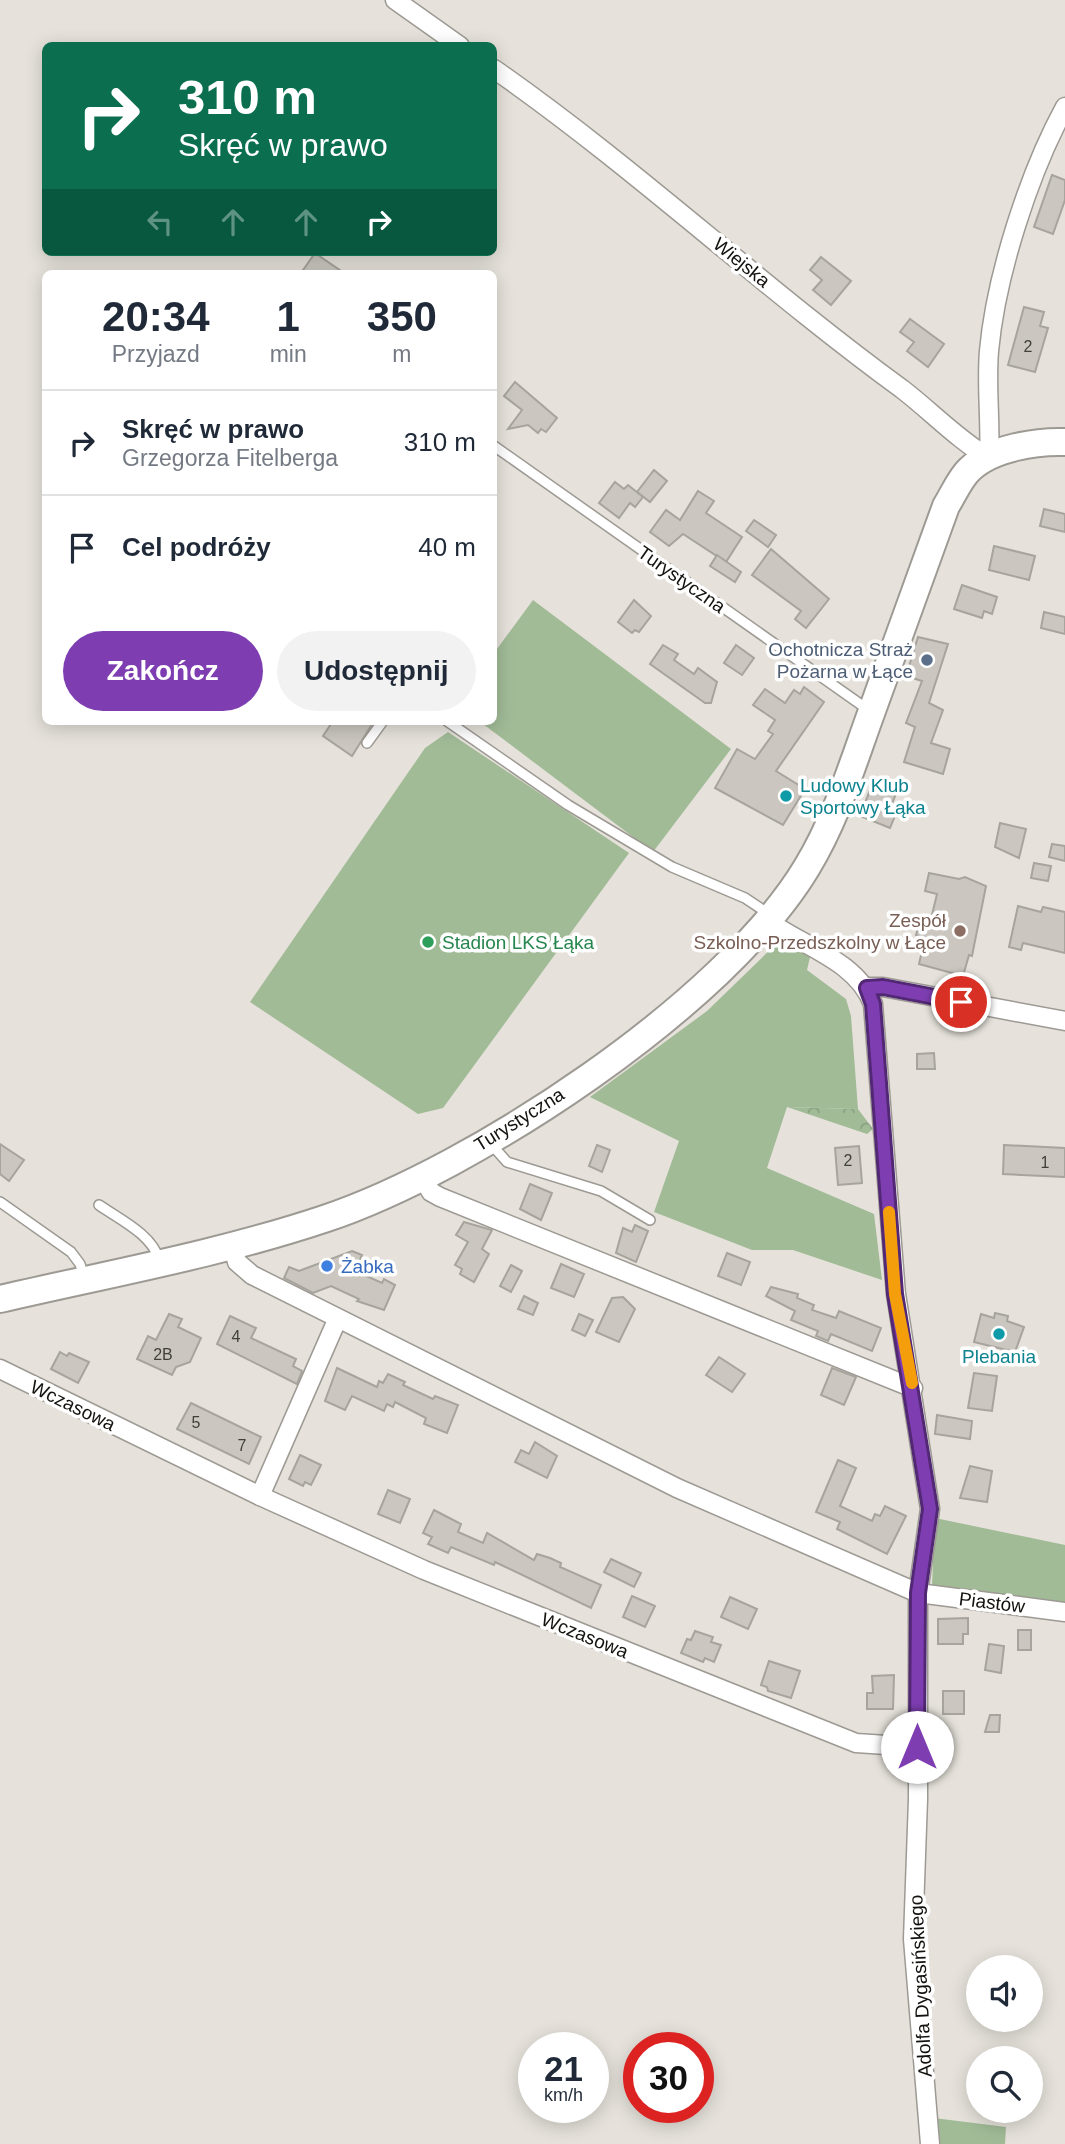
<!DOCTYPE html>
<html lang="pl">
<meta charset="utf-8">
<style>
:root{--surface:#fff;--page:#f2f2f3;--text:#1f2937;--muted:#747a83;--line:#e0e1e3;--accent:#7e3eb2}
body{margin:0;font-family:Arial,sans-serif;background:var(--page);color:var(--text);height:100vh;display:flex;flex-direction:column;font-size:26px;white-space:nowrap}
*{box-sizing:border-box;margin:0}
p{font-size:23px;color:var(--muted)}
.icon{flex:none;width:38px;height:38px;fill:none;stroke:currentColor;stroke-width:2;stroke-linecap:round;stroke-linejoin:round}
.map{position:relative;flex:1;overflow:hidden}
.drawer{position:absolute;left:42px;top:270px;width:455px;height:455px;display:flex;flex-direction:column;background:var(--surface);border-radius:10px;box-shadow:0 4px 18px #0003}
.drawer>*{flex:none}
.guide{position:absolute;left:42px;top:42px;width:455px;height:214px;border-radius:10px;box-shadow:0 4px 18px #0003;background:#0b6e4f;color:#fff;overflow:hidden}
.tools{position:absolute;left:966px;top:1955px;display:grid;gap:14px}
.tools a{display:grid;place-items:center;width:77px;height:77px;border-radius:50%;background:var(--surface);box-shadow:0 4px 18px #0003;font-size:35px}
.speed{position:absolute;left:518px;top:2032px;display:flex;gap:14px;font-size:35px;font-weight:700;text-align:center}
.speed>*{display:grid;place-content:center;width:91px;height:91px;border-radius:50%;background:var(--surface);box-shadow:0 4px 18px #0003;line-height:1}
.speed small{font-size:18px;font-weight:400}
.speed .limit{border:10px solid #d22;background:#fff;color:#111}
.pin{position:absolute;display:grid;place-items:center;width:60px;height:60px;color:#fff;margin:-30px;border:4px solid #fff;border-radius:50%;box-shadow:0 2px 7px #0007}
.me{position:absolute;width:77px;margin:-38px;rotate:0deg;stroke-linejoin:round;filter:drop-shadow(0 0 5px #0008)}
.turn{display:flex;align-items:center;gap:24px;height:147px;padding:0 21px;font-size:32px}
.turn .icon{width:91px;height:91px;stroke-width:2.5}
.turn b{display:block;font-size:49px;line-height:60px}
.lanes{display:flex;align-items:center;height:66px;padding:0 21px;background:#0003;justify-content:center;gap:35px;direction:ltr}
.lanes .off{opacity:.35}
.eta{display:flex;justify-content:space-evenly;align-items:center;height:119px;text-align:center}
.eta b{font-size:42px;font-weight:700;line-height:49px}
.primary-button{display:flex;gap:14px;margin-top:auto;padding:14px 21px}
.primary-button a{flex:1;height:80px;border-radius:42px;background:var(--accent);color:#fff;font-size:28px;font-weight:700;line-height:80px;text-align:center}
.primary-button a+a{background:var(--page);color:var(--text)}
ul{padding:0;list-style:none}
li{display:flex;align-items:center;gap:21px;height:105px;padding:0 21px;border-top:2px solid var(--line)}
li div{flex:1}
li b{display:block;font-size:26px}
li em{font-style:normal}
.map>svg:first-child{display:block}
.green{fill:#a1bb97}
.forest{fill:url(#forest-crowns)}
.building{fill:#cbc7c0;stroke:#a7a49d;stroke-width:2}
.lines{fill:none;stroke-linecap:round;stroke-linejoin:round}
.lane-casing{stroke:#9d9993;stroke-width:12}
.street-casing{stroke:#9d9993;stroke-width:21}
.secondary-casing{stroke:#9d9993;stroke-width:30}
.lane{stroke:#fff;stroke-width:9}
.street{stroke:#fff;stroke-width:18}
.secondary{stroke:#fff;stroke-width:26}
.route-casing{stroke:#522874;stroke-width:18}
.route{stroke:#7e3eb2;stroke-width:12}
.slow{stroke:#f59e0b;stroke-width:12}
.service-dot{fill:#5c6f8a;stroke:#fff;stroke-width:2.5}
.culture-dot{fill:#0f9aa8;stroke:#fff;stroke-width:2.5}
.education-dot{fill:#8d6e63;stroke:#fff;stroke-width:2.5}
.leisure-dot{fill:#2e9e5b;stroke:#fff;stroke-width:2.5}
.shop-dot{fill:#3f7fe0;stroke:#fff;stroke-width:2.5}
.labels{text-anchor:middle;stroke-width:7;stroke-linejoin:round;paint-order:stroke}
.number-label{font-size:16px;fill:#413f3b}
.street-label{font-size:19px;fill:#13120f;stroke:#fff}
.service-label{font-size:19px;fill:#4e5e75;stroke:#fff;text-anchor:end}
.culture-label{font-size:19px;fill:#0d838f;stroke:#fff;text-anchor:start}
.education-label{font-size:19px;fill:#785e54;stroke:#fff;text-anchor:end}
.leisure-label{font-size:19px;fill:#27864d;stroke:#fff;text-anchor:start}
.shop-label{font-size:19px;fill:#366cbe;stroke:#fff;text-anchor:start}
</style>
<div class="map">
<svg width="1065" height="2144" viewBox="0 0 1065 2144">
<defs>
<pattern id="forest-crowns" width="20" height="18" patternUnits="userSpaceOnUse" patternTransform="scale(1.75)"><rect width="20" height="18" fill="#a1bb97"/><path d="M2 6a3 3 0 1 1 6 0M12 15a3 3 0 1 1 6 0" fill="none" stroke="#8aa081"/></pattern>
</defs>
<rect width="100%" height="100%" fill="#e6e2db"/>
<g class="green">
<path d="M533,600L731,749L653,852L479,721H494V653Z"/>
<path d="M448,732L629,853L443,1108L418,1114L250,1002L425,748Z"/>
<path d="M776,944L790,950L792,946L810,957L807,970L846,999L851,1016L858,1109L787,1107L767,1168L874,1214L882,1280L793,1250H752L654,1212L679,1141L590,1097L707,1011Z"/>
<path d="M935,1518L1065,1545V1606L977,1597L932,1585Z"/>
<path d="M934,2118L1006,2127L1005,2144H936Z"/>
</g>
<path class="forest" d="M787,1107L858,1109L873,1129L867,1134Z"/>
<g class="building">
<path d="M1052,175L1065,180V200L1053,234L1034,227Z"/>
<path d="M315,253L344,273H301Z"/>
<path d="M821,257L851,281L831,305L813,290L822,280L810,270Z"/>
<path d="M1024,307L1044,312L1040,326L1048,328L1035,372L1008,365Z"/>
<path d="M910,319L944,344L928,367L907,351L914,342L900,332Z"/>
<path d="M515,382L557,418L546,432L541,429L538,433L528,425L508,429L522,410L504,396Z"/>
<path d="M654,470L667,481L650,502L637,492Z"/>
<path d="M615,482L624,489L628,485L643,497L635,507L630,503L619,518L599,503Z"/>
<path d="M698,491L714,501L706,513L742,537L726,562L683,534L669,546L650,532L666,510L680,520Z"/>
<path d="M1044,509L1065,514V532L1040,526Z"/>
<path d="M754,520L776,535L768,547L746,531Z"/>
<path d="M994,546L1035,556L1029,580L989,570Z"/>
<path d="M771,549L829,599L806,628L795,619L801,611L752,575Z"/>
<path d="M717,555L741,572L735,582L710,566Z"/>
<path d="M962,585L997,597L992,614L984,611L982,618L954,609Z"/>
<path d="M634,600L651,616L639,632L635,630L632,633L618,622Z"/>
<path d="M1044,612L1065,617V634L1041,628Z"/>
<path d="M918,637L948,644L929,703L943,710L931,743L950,749L943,774L904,762L915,727L906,723L922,681L906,676Z"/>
<path d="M663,645L678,654L674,660L694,674L698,668L717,682L711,703H705L650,664Z"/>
<path d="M736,645L754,658L742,675L724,663Z"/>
<path d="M804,687L824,702L776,771L805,789L783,825L715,788L737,749L755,759L773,734L768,731L775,720L753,705L765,689L785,703L794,690L800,694Z"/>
<path d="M333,721H374L352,756L323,736Z"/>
<path d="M873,782L897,791L888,814L895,816L890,828L860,816Z"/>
<path d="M1000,823L1026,829L1019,858L995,847Z"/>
<path d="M1052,844L1065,846V861L1049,857Z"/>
<path d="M1034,863L1051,866L1048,881L1031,878Z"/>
<path d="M929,873L959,879L965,877L986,886L972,956L969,955L963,976L919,964L925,938L916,935L920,920L930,923L937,894L925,891Z"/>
<path d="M1018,906L1041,912L1043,907L1065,912V953L1023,943L1021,950L1009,947Z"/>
<path d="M934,1053L935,1069H917V1054Z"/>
<path d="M0,1144L24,1160L9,1181L0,1174Z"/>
<path d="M597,1145L610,1150L602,1172L589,1166Z"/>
<path d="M1004,1145L1065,1148V1177L1003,1174Z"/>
<path d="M859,1146L862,1183L838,1185L835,1148Z"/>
<path d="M530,1184L552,1193L541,1220L520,1209Z"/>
<path d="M464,1222L492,1230L482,1249L489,1254L474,1282L460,1274L462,1269L455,1265L468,1242L456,1235Z"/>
<path d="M635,1225L648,1231L636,1262L616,1253L623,1228L632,1232Z"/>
<path d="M352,1251L362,1255L355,1271L382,1283L384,1279L395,1285L384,1310L357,1301L359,1299L331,1286L313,1293L284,1278L289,1267L299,1271Z"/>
<path d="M727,1253L750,1262L741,1285L718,1276Z"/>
<path d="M561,1264L584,1274L574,1297L551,1288Z"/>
<path d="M511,1265L522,1271L511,1292L500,1286Z"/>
<path d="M771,1287L798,1294L797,1298L814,1305L812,1310L836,1318L839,1311L881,1328L872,1351L831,1334L828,1341L816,1336L818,1331L791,1320L795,1311L766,1296Z"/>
<path d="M524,1296L538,1303L533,1315L518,1309Z"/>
<path d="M623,1297L635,1309L619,1342L596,1332L612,1298Z"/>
<path d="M995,1313L1008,1316L1007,1321L1024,1327L1015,1352L974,1342L981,1314L994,1318Z"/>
<path d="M169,1314L182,1319L178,1327L201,1338L190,1362L176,1367L172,1375L137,1359L148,1336L156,1340Z"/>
<path d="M579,1314L593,1320L585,1336L572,1330Z"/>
<path d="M230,1316L256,1328L251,1338L296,1359L293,1366L302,1371L297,1384L217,1344Z"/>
<path d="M60,1352L67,1356L69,1353L89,1362L78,1383L51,1369Z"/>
<path d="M719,1357L745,1374L732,1392L706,1375Z"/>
<path d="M337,1368L377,1387L379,1381L383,1383L388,1374L405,1382L403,1385L433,1399L435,1396L458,1405L447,1433L424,1424L426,1418L395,1402L393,1407L387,1404L384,1411L352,1396L345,1410L325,1401Z"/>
<path d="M832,1368L856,1377L844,1405L821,1395Z"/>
<path d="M974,1373L997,1376L992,1411L968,1408Z"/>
<path d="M191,1403L261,1437L249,1464L177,1429Z"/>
<path d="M937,1415L972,1421L970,1439L935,1434Z"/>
<path d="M535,1442L557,1456L547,1478L515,1462L521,1450L529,1454Z"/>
<path d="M300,1455L321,1465L311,1485L305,1482L303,1486L289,1479Z"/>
<path d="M838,1460L856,1468L840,1506L872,1521L875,1514L880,1516L885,1506L906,1516L887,1554L837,1529L840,1522L816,1512Z"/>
<path d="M970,1466L992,1471L987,1502L960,1498Z"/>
<path d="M388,1490L410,1499L400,1523L378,1514Z"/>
<path d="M434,1510L461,1524L458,1532L483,1543L487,1533L534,1560L537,1554L550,1558L561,1563L560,1567L601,1585L591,1608L495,1562L494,1565L451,1547L448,1553L428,1544L432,1537L423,1533Z"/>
<path d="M611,1559L641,1573L634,1587L604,1572Z"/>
<path d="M632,1596L655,1606L645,1627L623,1617Z"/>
<path d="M730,1597L757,1609L748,1629L721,1617Z"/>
<path d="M968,1618V1634H963V1644H938V1619Z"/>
<rect x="1018" y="1630" width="13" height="20"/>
<path d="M695,1631L713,1637L711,1642L721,1645L714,1662L705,1658L703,1662L681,1653L687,1639L691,1640Z"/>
<path d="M989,1644L1004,1646L1001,1673L985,1670Z"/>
<path d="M769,1661L800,1671L791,1698L768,1691L767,1687L761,1685Z"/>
<path d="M894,1675L893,1709H867V1693H873L872,1676Z"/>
<rect x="943" y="1691" width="21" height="23"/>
<path d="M990,1715H1000L999,1732H985Z"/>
</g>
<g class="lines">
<defs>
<g id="lane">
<path d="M494,446L870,711"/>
<path d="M447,721L568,805L672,867L745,898L769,914"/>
<path d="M367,743L383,721"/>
<path d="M491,1144L507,1162L601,1191L650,1220"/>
<path d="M0,1202L71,1252L80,1264L84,1277"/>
<path d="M99,1205C119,1219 153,1235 159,1260"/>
</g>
<g id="street">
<path d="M395,0L460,46"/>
<path d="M494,69C636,168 762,287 902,389C932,412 957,439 989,458C991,422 986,387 989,351C996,275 1029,173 1065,107"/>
<path d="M768,921C804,947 857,961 873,1004L896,1294L930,1509L918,1593V1799L913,1939L930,2144"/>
<path d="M867,987H883L1065,1021"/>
<path d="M422,1176L431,1192L440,1197L913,1388"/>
<path d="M232,1244L237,1262L252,1275L677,1488L918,1593L1065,1612"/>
<path d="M0,1369L260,1496L424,1570L856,1743L917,1747"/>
<path d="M260,1496L337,1320"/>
</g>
<path id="secondary" d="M0,1299C108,1274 219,1254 324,1219C474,1169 725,1004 807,867C835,821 851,769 869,719C895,648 920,577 946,506C953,495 960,478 970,469C992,448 1036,441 1065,442"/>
</defs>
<use href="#lane" class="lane-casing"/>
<use href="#street" class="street-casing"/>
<use href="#secondary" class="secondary-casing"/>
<use href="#lane" class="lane"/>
<use href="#street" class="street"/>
<use href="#secondary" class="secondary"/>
</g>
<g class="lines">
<defs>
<path id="route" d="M917,1747L918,1593L930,1509L895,1294L873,1004L867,988L883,987L961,1002"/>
</defs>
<use href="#route" class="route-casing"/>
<use href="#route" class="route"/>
<path class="slow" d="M889,1212L895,1294L912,1383"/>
</g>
<circle class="service-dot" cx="927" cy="660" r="7"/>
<g class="culture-dot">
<circle cx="786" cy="796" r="7"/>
<circle cx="999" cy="1334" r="7"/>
</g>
<circle class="education-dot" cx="960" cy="931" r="7"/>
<circle class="leisure-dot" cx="428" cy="942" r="7"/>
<circle class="shop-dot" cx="327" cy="1266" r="7"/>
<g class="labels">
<g class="number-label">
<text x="1028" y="352">2</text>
<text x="848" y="1166">2</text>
<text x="1045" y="1168">1</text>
<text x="236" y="1342">4</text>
<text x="163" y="1360">2B</text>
<text x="196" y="1428">5</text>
<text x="242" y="1451">7</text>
</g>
<g class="street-label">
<text transform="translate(742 262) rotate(39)" y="7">Wiejska</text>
<text transform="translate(682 579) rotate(35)" y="7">Turystyczna</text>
<text transform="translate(519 1119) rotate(-32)" y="7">Turystyczna</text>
<text transform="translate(73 1405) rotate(26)" y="7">Wczasowa</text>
<text transform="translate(992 1602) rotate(7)" y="7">Piastów</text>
<text transform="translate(585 1635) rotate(22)" y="7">Wczasowa</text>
<text transform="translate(920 1986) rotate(-93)" y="7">Adolfa Dygasińskiego</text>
</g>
<g class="service-label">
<text x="913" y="656">Ochotnicza Straż<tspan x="913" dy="22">Pożarna w Łące</tspan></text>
</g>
<g class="culture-label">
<text x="800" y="792">Ludowy Klub<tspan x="800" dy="22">Sportowy Łąka</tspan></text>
<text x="999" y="1363" text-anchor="middle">Plebania</text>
</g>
<g class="education-label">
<text x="946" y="927">Zespół<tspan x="946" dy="22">Szkolno-Przedszkolny w Łące</tspan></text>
</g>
<g class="leisure-label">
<text x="442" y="949">Stadion LKS Łąka</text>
</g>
<g class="shop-label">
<text x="341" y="1273">Żabka</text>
</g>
</g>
</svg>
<div class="tools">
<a><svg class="icon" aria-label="sound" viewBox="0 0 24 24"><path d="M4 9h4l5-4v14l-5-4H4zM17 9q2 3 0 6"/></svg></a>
<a><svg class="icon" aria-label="search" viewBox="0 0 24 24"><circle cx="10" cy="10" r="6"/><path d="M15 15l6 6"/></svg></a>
</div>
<div class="speed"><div>21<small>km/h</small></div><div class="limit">30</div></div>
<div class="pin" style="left:961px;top:1002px;background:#d93025"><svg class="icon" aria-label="arrive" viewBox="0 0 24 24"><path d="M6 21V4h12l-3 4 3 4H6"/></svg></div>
<svg class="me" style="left:917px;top:1747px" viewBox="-20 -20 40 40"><circle r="19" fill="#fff"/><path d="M0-13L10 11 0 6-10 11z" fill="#7e3eb2"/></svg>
<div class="guide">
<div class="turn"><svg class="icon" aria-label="right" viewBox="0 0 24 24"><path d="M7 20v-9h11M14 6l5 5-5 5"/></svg><div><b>310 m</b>Skręć w prawo</div></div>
<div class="lanes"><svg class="icon off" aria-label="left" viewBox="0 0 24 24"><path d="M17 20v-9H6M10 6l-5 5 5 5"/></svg><svg class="icon off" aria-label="ahead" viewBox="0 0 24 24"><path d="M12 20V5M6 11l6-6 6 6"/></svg><svg class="icon off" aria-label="ahead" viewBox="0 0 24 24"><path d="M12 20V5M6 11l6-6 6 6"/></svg><svg class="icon" aria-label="right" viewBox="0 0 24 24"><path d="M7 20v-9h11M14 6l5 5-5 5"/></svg></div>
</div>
<section class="drawer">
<div class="eta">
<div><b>20:34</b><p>Przyjazd</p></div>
<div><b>1</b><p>min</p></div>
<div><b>350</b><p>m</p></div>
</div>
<ul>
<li><svg class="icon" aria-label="right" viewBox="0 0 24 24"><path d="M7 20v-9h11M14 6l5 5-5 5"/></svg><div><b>Skręć w prawo</b><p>Grzegorza Fitelberga</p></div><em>310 m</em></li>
<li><svg class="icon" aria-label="arrive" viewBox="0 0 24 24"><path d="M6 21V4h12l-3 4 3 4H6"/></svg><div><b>Cel podróży</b></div><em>40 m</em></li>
</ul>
<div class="primary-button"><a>Zakończ</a><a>Udostępnij</a></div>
</section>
</div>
